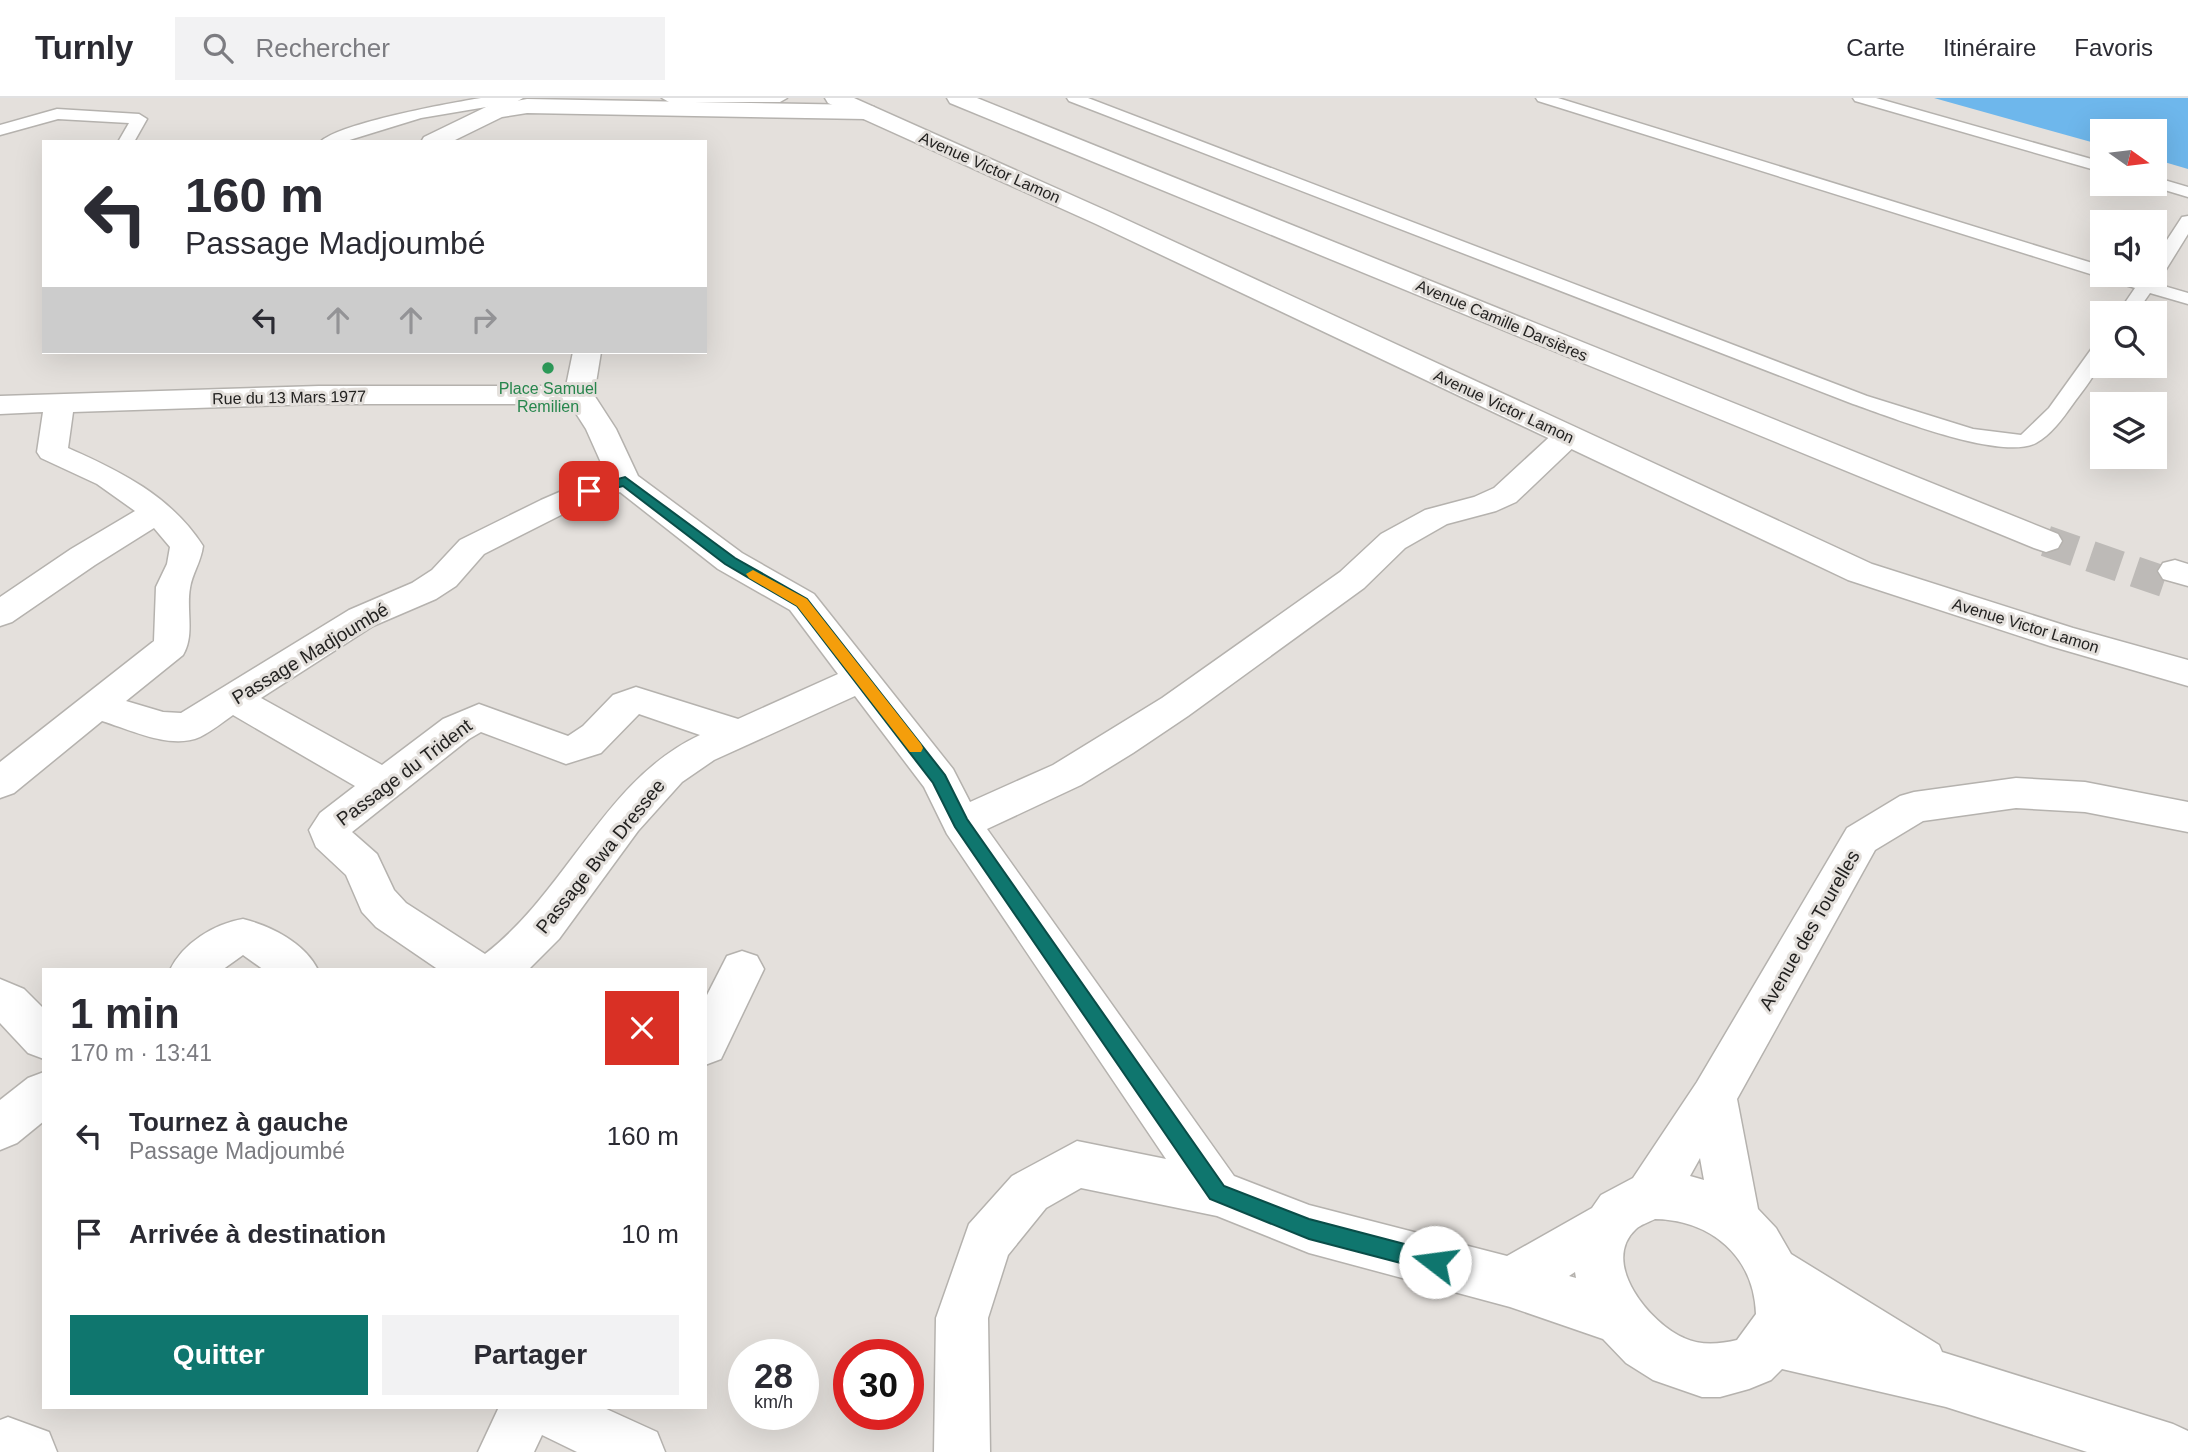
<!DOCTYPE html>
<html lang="fr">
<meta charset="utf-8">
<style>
:root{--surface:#fff;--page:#f2f2f3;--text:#2b2b33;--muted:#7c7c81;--line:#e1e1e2;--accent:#0f766e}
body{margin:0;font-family:Arial,sans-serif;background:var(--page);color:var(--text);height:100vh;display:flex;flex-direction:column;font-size:26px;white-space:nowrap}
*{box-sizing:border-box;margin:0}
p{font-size:23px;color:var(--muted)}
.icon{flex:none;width:38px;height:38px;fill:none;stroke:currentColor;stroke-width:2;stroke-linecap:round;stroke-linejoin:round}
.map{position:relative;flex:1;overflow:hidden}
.panel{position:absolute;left:42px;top:870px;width:665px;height:441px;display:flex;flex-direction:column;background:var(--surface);border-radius:0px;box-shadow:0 7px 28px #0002}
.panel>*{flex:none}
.banner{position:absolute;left:42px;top:42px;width:665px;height:214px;border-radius:0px;box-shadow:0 7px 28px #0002;background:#fff;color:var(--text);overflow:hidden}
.needle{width:46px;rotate:104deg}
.tools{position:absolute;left:2090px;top:21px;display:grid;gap:14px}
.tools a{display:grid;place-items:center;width:77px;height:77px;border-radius:0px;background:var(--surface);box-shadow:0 7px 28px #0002;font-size:35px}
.speed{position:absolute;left:728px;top:1241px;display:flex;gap:14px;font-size:35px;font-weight:700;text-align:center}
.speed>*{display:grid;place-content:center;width:91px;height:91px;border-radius:50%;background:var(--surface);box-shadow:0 7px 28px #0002;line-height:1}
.speed small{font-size:18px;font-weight:400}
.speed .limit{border:10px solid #d22;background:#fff;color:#111}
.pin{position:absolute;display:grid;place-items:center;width:60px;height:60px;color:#fff;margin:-30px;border-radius:14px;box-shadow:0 4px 10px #0006}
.me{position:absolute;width:77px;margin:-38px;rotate:285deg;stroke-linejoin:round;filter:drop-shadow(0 0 5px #0008)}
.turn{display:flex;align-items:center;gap:24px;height:147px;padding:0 28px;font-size:32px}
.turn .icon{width:91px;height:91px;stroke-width:2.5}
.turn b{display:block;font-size:49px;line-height:60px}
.lanes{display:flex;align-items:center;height:66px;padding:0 28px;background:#0003;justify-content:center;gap:35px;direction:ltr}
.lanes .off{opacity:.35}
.round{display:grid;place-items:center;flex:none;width:74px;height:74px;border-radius:0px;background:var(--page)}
.overview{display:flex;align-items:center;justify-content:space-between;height:119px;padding:0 28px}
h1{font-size:42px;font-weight:700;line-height:52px}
.action{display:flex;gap:14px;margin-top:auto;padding:14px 28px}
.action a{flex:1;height:80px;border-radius:0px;background:var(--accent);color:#fff;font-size:28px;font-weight:700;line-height:80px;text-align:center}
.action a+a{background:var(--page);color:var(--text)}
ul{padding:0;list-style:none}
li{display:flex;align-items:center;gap:21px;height:98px;padding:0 28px}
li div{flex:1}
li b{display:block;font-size:26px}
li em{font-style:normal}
header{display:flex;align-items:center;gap:42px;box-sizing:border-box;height:98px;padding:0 35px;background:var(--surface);border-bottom:2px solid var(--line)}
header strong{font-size:33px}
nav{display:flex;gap:38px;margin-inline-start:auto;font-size:24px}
.search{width:490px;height:63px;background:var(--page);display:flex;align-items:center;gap:18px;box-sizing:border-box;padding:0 24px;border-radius:0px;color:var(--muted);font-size:26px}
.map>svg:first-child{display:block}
.water{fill:#6eb7ec}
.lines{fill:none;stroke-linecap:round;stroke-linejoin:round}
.primary-tunnel{stroke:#bdbab7;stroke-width:31;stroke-dasharray:31 16;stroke-linecap:butt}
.lane-casing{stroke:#b5b2ae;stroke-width:3}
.street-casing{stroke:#b5b2ae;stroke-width:3}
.secondary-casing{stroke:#b5b2ae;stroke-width:3}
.primary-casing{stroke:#b5b2ae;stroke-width:3}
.lane{fill:#fff;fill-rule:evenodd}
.street{fill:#fff;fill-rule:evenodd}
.secondary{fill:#fff;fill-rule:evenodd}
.primary{fill:#fff;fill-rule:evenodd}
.route{fill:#0f766e;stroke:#0a4d48;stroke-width:2}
.slow{fill:#f59e0b}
.leisure-dot{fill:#2e9e5b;stroke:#e4e0dc;stroke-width:2.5}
.labels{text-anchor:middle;stroke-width:6;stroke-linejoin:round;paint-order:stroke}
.far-street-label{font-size:16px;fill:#232221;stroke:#e4e0dc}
.far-leisure-label{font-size:16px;fill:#27864d;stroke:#e4e0dc}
.street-label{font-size:19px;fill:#232221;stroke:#e4e0dc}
</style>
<header>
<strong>Turnly</strong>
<div class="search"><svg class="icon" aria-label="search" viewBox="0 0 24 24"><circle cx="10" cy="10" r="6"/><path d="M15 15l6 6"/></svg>Rechercher</div>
<nav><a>Carte</a><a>Itinéraire</a><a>Favoris</a></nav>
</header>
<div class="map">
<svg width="2188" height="1354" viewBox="0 0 2188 1354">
<rect width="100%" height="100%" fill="#e4e0dc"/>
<path class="water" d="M1934,0H2188V71L2154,61V33H2102V47Z"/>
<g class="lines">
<path class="primary-tunnel" d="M2046,443L2177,488"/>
<defs>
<g id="lane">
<path d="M481,0H523L516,4L421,20L343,44H320C340,25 450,5 481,0Z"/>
<path d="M662,0H787L780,4H669Z"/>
<path d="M1067,0H1088L1867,298L1973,331L2021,337L2049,310L2095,246L2102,244C2102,272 2089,284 2073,306C2063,320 2051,337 2036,345C2000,363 1891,319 1853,306L1069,3Z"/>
<path d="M1536,0H1558L2102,168V177H2127L2142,181L2145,177H2154V162L2182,119L2188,118V136L2157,186L2188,195V206L2150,195L2136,215H2118L2135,190L1538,3Z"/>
<path d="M1853,0H1876L2102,64V74L1855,3Z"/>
<path d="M57,11L139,16L147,21L134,44H118L129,25L58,21L0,37V27Z"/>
<path d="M2154,79L2188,89V99L2148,87L2154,86Z"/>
</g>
<g id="street">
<path d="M527,1L866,7L874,9L877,14L874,19L866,21L527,15L502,19L451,44H421L424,39L488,8Z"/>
<path d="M573,254H601L594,297L616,331L638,378L742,455L814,496L953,671L970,704L1053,667L1162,600L1340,474L1381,436L1425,412L1474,399L1494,390L1557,332L1568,329L1579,332L1583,338L1579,344L1516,404L1496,413L1447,426L1405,450L1364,490L1188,618L1133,655L1081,687L987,731L1234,1078L1309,1107L1507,1158L1592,1110L1601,1097L1633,1080L1697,984L1847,730L1900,698L1914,694L2016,680L2085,684L2188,704V734L2085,714L2016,710L1923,723L1875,752L1737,1001L1758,1111L1776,1130L1791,1156L1939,1247L1942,1254L2173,1326L2188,1333V1354H2087L1946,1309L1782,1271L1771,1282L1749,1291L1720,1299H1702L1653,1282L1626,1265L1603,1241L1510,1209L1309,1155L1217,1118L1081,1090L1046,1110L1008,1157L988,1220L990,1354H934L936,1220L969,1126L1012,1078L1077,1043L1166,1061L947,736L924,689L855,598L714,662L682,684L638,733L559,841L528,872H439L376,829L362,814L346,777L316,749L309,732L320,715L355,688L233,617C223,624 212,633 200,639C171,652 131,632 102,623L14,695L0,700V664L154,543L156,489L167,466L170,449L154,430L95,467L12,524L0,528V499L71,451L135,413L97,386L41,360L37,354L43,314L0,316V298L319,288H566ZM319,306H570L586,331L607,378L578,386L541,402L460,442L432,472L412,485L349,512L181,615L163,614L126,603L183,557C195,537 186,512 190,490C192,476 201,464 203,448C171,398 120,373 68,350L73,314ZM620,394L718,471L790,512L838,576L738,621L636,589L613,597L583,628L568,638L479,606L443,621L382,667L261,600L373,528L436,501L456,488L484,456L563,416ZM639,616L700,637C605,681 568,792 485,856L406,805L394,792L377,756L352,734L469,641L481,634L566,666L601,655ZM1700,1060L1704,1082L1690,1078ZM1655,1121C1711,1122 1754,1158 1756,1216L1737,1242C1720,1246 1701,1248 1684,1240C1651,1226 1599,1165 1636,1131C1640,1127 1649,1124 1655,1121ZM1575,1174L1576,1180L1569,1178Z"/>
<path d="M243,821C271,828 305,845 318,872H264L243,857L222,872H170C183,845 214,826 243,821Z"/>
<path d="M742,853L757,858L764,871L721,961L705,967V901L727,858Z"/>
<path d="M0,881L24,891L44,911V961L28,955L0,925Z"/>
<path d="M44,974V1023L17,1045L0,1052V1002L28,980Z"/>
<path d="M499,1309H602L657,1334L665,1354H577L542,1337L534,1354H478Z"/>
<path d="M8,1319L49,1334L57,1354H0V1322Z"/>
</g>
<path id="secondary" d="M825,0H854L1114,116L1872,466L2073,530L2188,562V588L2050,548L1848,482L1096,126L828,5Z"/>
<g id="primary">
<path d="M947,0H977L2058,436L2062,443L2058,450L2046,454L2034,450L950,5Z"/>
<path d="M2175,462L2188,466V488L2163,481L2158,473L2163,465Z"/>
</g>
</defs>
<use href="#lane" class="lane-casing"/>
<use href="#street" class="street-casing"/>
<use href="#secondary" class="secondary-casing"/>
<use href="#primary" class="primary-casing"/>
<use href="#lane" class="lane"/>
<use href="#street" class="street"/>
<use href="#secondary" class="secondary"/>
<use href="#primary" class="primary"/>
</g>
<path class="route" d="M625,379L735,460L807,501L945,677L967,721L1224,1088L1309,1121L1435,1154L1442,1157L1445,1164L1442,1171L1435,1174L1309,1141L1210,1101L955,729L933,685L797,508L725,466L623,388L589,397L582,393L584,390Z"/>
<path class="slow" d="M753,472L807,501L921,646L923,650L921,654H910L797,508L749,480L746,476Z"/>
<circle class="leisure-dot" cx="548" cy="270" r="7"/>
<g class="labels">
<g class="far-street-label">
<text transform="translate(990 69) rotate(24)" y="6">Avenue Victor Lamon</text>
<text transform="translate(1502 222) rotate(23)" y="6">Avenue Camille Darsières</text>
<text transform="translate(289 299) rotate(-1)" y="6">Rue du 13 Mars 1977</text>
<text transform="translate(1504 308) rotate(25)" y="6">Avenue Victor Lamon</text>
<text transform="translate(2026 527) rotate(17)" y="6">Avenue Victor Lamon</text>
</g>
<g class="far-leisure-label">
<text x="548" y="296">Place Samuel<tspan x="548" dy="18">Remilien</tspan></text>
</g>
<g class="street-label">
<text transform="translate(310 555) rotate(-31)" y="7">Passage Madjoumbé</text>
<text transform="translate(404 674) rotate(-37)" y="7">Passage du Trident</text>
<text transform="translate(600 758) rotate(-51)" y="7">Passage Bwa Dressee</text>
<text transform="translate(1809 832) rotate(-60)" y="7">Avenue des Tourelles</text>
</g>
</g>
</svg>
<div class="tools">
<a><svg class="needle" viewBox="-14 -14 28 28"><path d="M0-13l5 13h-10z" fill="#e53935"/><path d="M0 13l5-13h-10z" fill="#7c7c81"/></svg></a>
<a><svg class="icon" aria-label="sound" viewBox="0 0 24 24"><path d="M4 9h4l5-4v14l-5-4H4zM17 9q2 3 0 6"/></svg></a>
<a><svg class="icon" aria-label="search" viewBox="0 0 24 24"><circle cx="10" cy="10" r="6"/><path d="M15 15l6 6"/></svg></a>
<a><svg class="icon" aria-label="layers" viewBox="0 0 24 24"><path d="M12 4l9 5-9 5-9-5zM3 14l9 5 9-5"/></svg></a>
</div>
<div class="speed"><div>28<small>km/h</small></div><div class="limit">30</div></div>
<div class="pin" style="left:589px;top:393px;background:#d93025"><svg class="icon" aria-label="arrive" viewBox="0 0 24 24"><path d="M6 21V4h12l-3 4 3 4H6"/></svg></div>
<svg class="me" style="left:1435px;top:1164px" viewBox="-20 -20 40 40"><circle r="19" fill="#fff"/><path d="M0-13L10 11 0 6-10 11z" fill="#0f766e"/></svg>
<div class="banner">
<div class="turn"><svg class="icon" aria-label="left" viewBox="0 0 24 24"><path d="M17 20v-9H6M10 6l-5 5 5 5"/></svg><div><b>160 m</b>Passage Madjoumbé</div></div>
<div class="lanes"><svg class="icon" aria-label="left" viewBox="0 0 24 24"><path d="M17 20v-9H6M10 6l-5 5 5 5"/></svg><svg class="icon off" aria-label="ahead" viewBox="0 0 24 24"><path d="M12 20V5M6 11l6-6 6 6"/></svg><svg class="icon off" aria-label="ahead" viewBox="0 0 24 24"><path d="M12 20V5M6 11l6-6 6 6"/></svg><svg class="icon off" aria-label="right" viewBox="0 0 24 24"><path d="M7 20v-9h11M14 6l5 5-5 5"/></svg></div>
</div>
<section class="panel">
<div class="overview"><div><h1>1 min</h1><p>170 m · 13:41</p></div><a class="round" style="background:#d93025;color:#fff"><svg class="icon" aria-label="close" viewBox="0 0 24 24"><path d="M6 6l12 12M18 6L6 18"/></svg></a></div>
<ul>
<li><svg class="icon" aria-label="left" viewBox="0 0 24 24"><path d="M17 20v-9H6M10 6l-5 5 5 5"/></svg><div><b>Tournez à gauche</b><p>Passage Madjoumbé</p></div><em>160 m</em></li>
<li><svg class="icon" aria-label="arrive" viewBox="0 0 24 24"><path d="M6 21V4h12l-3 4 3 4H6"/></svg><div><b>Arrivée à destination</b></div><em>10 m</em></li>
</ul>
<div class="action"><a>Quitter</a><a>Partager</a></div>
</section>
</div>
